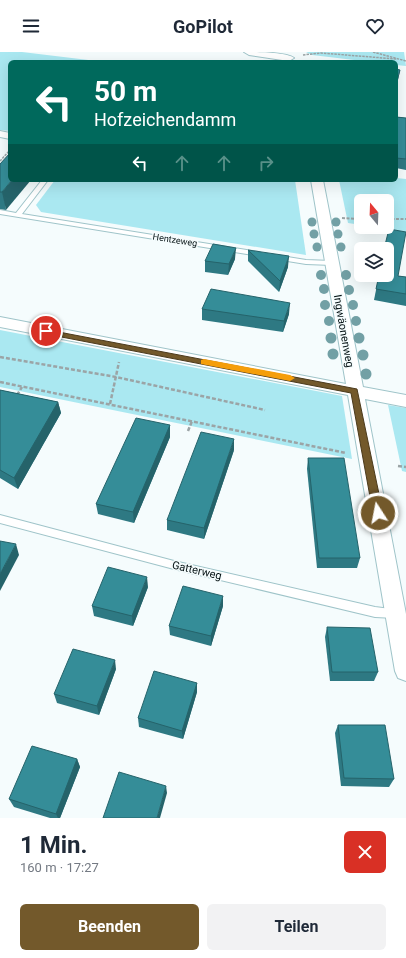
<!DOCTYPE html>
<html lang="de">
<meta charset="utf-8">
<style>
:root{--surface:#fff;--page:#f2f2f3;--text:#1f2937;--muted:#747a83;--accent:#73592b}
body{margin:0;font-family:Roboto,sans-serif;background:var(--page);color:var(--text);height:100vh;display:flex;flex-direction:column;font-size:15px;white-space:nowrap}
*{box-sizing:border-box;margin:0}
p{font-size:13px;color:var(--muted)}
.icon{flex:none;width:22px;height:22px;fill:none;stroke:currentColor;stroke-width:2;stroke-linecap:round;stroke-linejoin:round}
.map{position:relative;height:766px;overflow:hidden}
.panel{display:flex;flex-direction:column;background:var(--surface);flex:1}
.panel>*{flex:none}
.hud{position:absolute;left:8px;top:8px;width:390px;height:122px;border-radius:6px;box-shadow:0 4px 16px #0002;background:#00695c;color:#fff;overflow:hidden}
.needle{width:26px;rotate:341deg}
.controls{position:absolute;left:354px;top:142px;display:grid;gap:8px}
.controls a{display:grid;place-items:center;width:40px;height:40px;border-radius:6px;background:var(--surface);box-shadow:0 4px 16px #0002;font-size:20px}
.pin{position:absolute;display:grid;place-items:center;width:34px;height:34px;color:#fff;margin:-17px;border:2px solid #fff;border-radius:50%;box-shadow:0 1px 4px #0007}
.me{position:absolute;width:44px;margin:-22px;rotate:349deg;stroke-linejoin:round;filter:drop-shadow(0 0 3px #0008)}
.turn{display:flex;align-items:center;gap:14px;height:84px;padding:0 20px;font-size:18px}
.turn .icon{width:52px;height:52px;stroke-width:2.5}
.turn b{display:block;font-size:28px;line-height:34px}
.lanes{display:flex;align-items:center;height:38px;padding:0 20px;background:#0003;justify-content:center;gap:20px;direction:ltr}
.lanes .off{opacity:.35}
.round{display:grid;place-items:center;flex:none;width:42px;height:42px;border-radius:6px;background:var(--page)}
.headline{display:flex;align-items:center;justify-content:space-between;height:68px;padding:0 20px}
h1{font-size:24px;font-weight:700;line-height:30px}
.action{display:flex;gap:8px;margin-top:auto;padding:8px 20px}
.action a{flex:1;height:46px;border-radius:6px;background:var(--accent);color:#fff;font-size:16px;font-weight:700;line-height:46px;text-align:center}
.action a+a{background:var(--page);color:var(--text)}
header{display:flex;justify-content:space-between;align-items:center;height:52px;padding:0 20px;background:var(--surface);font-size:18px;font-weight:700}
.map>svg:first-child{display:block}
.green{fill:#aae8f1}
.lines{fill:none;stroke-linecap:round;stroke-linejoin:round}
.service-casing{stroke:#9fc4c9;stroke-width:2}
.minor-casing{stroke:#9fc4c9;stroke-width:2}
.path-far2{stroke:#9ba4a6;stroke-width:1.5;stroke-dasharray:2.5 1;stroke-linecap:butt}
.path-far1{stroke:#9ba4a6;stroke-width:2;stroke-dasharray:3 1.5;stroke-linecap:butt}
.path{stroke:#9ba4a6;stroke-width:2.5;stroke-dasharray:4 2;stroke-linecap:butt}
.service{fill:#fff;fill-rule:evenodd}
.minor{fill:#fff;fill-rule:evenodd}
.tree{fill:#72a0a5}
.wall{fill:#2e7983}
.shaded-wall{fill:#25636a}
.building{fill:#358d98;stroke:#25636a}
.route{fill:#73592b;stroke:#4b3a1c}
.slow{fill:#f59e0b}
.labels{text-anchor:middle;stroke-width:3;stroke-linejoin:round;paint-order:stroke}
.far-street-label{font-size:9px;fill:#051214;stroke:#f5fcfd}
.street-label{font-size:11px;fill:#051214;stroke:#f5fcfd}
</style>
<header><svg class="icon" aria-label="menu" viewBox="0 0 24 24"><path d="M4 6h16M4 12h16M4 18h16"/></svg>GoPilot<svg class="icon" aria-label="heart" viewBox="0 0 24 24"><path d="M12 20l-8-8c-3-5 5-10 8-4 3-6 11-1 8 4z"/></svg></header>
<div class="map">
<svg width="406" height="766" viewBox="0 0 406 766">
<rect width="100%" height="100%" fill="#f5fcfd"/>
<g class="green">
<path d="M0,0H22L105,10H10V79L0,78Z"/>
<path d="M306,0H404L406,14L396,13V10H371L312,3Z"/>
<path d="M396,126L406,127V180L372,175H387V149H361V173L348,171L339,128H396Z"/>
<path d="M55,128H295L306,203L41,160L36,153Z"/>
<path d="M0,278L342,344L352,407L0,335Z"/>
<path d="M388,353L406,356V420L402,419Z"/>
</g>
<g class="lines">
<defs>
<g id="service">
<path d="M42,128H48L22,162L259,200L263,202L259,204L0,162V158L16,161Z"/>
<path d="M275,203L306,208L332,209L336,211L332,213L306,212L275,207Z"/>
<path d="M0,463L174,509L375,555L399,558L400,561L399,564L395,566L375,565L174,517L0,471Z"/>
</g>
<g id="minor">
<path d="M244,0C256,0 286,0 294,6L289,9L249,3Z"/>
<path d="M0,79L10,81V87L0,85Z"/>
<path d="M311,128H323L363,335L406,343V355L365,347L406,562V629L398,626L395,619L348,343L0,275V265L346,332Z"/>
</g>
</defs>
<use href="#service" class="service-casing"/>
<use href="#minor" class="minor-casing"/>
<g class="path-far2">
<path d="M373,0L406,9"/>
<path d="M303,3L321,1L396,7"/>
<path d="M0,109L10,98"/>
</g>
<g class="path-far1">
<path d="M342,166L361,167"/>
<path d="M387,167H406"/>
</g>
<g class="path">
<path d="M0,305L116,325L265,358"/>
<path d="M0,330L346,401"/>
<path d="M17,343L22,335"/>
<path d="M110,352L119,310"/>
<path d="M188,379L192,369"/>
<path d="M398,414L406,415"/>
</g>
<use href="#service" class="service"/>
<use href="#minor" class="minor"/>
</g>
<g class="tree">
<circle cx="312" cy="170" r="4.5"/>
<circle cx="336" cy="170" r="4.5"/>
<circle cx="314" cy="182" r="4.5"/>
<circle cx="338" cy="182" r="4.5"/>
<circle cx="317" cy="195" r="4.5"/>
<circle cx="341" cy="195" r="4.5"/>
<circle cx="321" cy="223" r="5"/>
<circle cx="346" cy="223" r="5"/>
<circle cx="324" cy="237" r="5"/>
<circle cx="349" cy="238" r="5"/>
<circle cx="325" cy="253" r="5"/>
<circle cx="353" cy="253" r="5"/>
<circle cx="329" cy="269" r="5"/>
<circle cx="356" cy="269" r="5"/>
<circle cx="331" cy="286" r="5.5"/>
<circle cx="359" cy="286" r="5.5"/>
<circle cx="333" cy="302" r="5.5"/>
<circle cx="363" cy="303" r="5.5"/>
<circle cx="366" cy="322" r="5.5"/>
</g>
<g class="wall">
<path d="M396,65L406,66V118L396,116Z"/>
<path d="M0,112L6,158L0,157Z"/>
<path d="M248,198L288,215L279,240L248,209Z"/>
<path d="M235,207L228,223L205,220V209Z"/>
<path d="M379,223L398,224L406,225V254L374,248Z"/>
<path d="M202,257L289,262L283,280L202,268Z"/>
<path d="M0,338L58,350L61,361L18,437L0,426Z"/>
<path d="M170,373V385L134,471L98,462L96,452Z"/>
<path d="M234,398L204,487L167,478V468Z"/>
<path d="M308,406L360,506L357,516H317L307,417Z"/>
<path d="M148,535L133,574L94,564L92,554Z"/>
<path d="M223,554L211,594L170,583L169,574Z"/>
<path d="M327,575L378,620L374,629H330L325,585Z"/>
<path d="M116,617L99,663L57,651L54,642Z"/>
<path d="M197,631V640L183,687L139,675L138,666Z"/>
<path d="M338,673L394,727L389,735L341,734L335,681Z"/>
<path d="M77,707L80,715L60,766H50L14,755L9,747Z"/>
</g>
<g class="shaded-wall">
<path d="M400,18L398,28L396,36V33Z"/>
<path d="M12,128H31L6,158L2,140Z"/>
<path d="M236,196L235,207L228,223L229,212Z"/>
<path d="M289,204L288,215L279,240L280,229Z"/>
<path d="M290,251L289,262L283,280L284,269Z"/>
<path d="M58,350L61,361L18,437L14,426Z"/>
<path d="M170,373V385L134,471L133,460Z"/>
<path d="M234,387V398L204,487V476Z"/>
<path d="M16,492L19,503L0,539V522Z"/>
<path d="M147,525L148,535L133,574L132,564Z"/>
<path d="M223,544V554L211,594V584Z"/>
<path d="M115,608L116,617L99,663L97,654Z"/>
<path d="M197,631V640L183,687L182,679Z"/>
<path d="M77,707L80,715L60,766H58L56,762Z"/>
<path d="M166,734L167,741L160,766H157Z"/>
</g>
<g class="building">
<path d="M396,17L400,18L396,33Z"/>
<path d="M396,65L406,66V107L396,106Z"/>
<path d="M10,101V128H12L2,140H0V112Z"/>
<path d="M389,177L406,180L398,224L406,225V242L376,237L379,223H387V197H384Z"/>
<path d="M213,192L236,196L229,212L205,209Z"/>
<path d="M248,198L289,204L280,229Z"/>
<path d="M211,237L290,251L284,269L202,257Z"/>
<path d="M0,338L58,350L14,426L0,418Z"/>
<path d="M136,366L170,373L133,460L96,452Z"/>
<path d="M201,380L234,387L204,476L167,468Z"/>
<path d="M308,406H344L360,506H319Z"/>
<path d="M0,489L16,492L0,522Z"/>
<path d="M108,515L147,525L132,564L92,554Z"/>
<path d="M183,534L223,544L211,584L169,574Z"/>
<path d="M327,575L370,576L378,620H332Z"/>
<path d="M73,597L115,608L97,654L54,642Z"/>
<path d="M154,619L197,631L182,679L138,666Z"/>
<path d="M338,673H385L394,727L344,726Z"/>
<path d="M32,694L77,707L56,762L9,747Z"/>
<path d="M119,720L166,734L157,766H103Z"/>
</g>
<path class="route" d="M43,277L357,337L383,461L381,464L378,465L373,461L351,341L46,282L42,279Z"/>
<path class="slow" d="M204,307L290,323L295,326L290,329L201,312V308Z"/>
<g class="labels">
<g class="far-street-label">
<text transform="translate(175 188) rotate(9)" y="3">Hentzeweg</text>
</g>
<g class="street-label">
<text transform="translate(344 279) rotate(80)" y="4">Ingwäonenweg</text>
<text transform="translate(197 518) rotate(13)" y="4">Gatterweg</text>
</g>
</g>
</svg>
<div class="controls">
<a><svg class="needle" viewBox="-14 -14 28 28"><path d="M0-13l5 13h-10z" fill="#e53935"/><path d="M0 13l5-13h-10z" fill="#747a83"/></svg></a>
<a><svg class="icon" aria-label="layers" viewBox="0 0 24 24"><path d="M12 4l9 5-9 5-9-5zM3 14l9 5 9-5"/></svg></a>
</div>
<div class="pin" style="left:46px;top:279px;background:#d93025"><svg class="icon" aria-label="arrive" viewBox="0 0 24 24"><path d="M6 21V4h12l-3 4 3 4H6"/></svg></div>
<svg class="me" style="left:378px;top:461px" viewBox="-20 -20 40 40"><circle r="17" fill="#73592b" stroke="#fff" stroke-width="3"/><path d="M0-11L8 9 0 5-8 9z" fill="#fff"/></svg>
<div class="hud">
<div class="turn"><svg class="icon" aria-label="left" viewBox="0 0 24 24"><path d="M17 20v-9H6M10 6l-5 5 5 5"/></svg><div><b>50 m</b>Hofzeichendamm</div></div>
<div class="lanes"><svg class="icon" aria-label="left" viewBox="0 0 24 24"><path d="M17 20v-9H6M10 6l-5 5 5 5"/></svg><svg class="icon off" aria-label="ahead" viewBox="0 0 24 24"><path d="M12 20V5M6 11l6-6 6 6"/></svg><svg class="icon off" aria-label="ahead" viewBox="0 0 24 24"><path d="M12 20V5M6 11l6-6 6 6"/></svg><svg class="icon off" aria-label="right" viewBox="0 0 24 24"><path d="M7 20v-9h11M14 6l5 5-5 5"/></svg></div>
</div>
</div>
<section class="panel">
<div class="headline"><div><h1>1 Min.</h1><p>160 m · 17:27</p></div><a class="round" style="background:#d93025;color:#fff"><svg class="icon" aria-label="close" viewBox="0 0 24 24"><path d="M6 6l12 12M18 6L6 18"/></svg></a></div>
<div class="action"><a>Beenden</a><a>Teilen</a></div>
</section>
